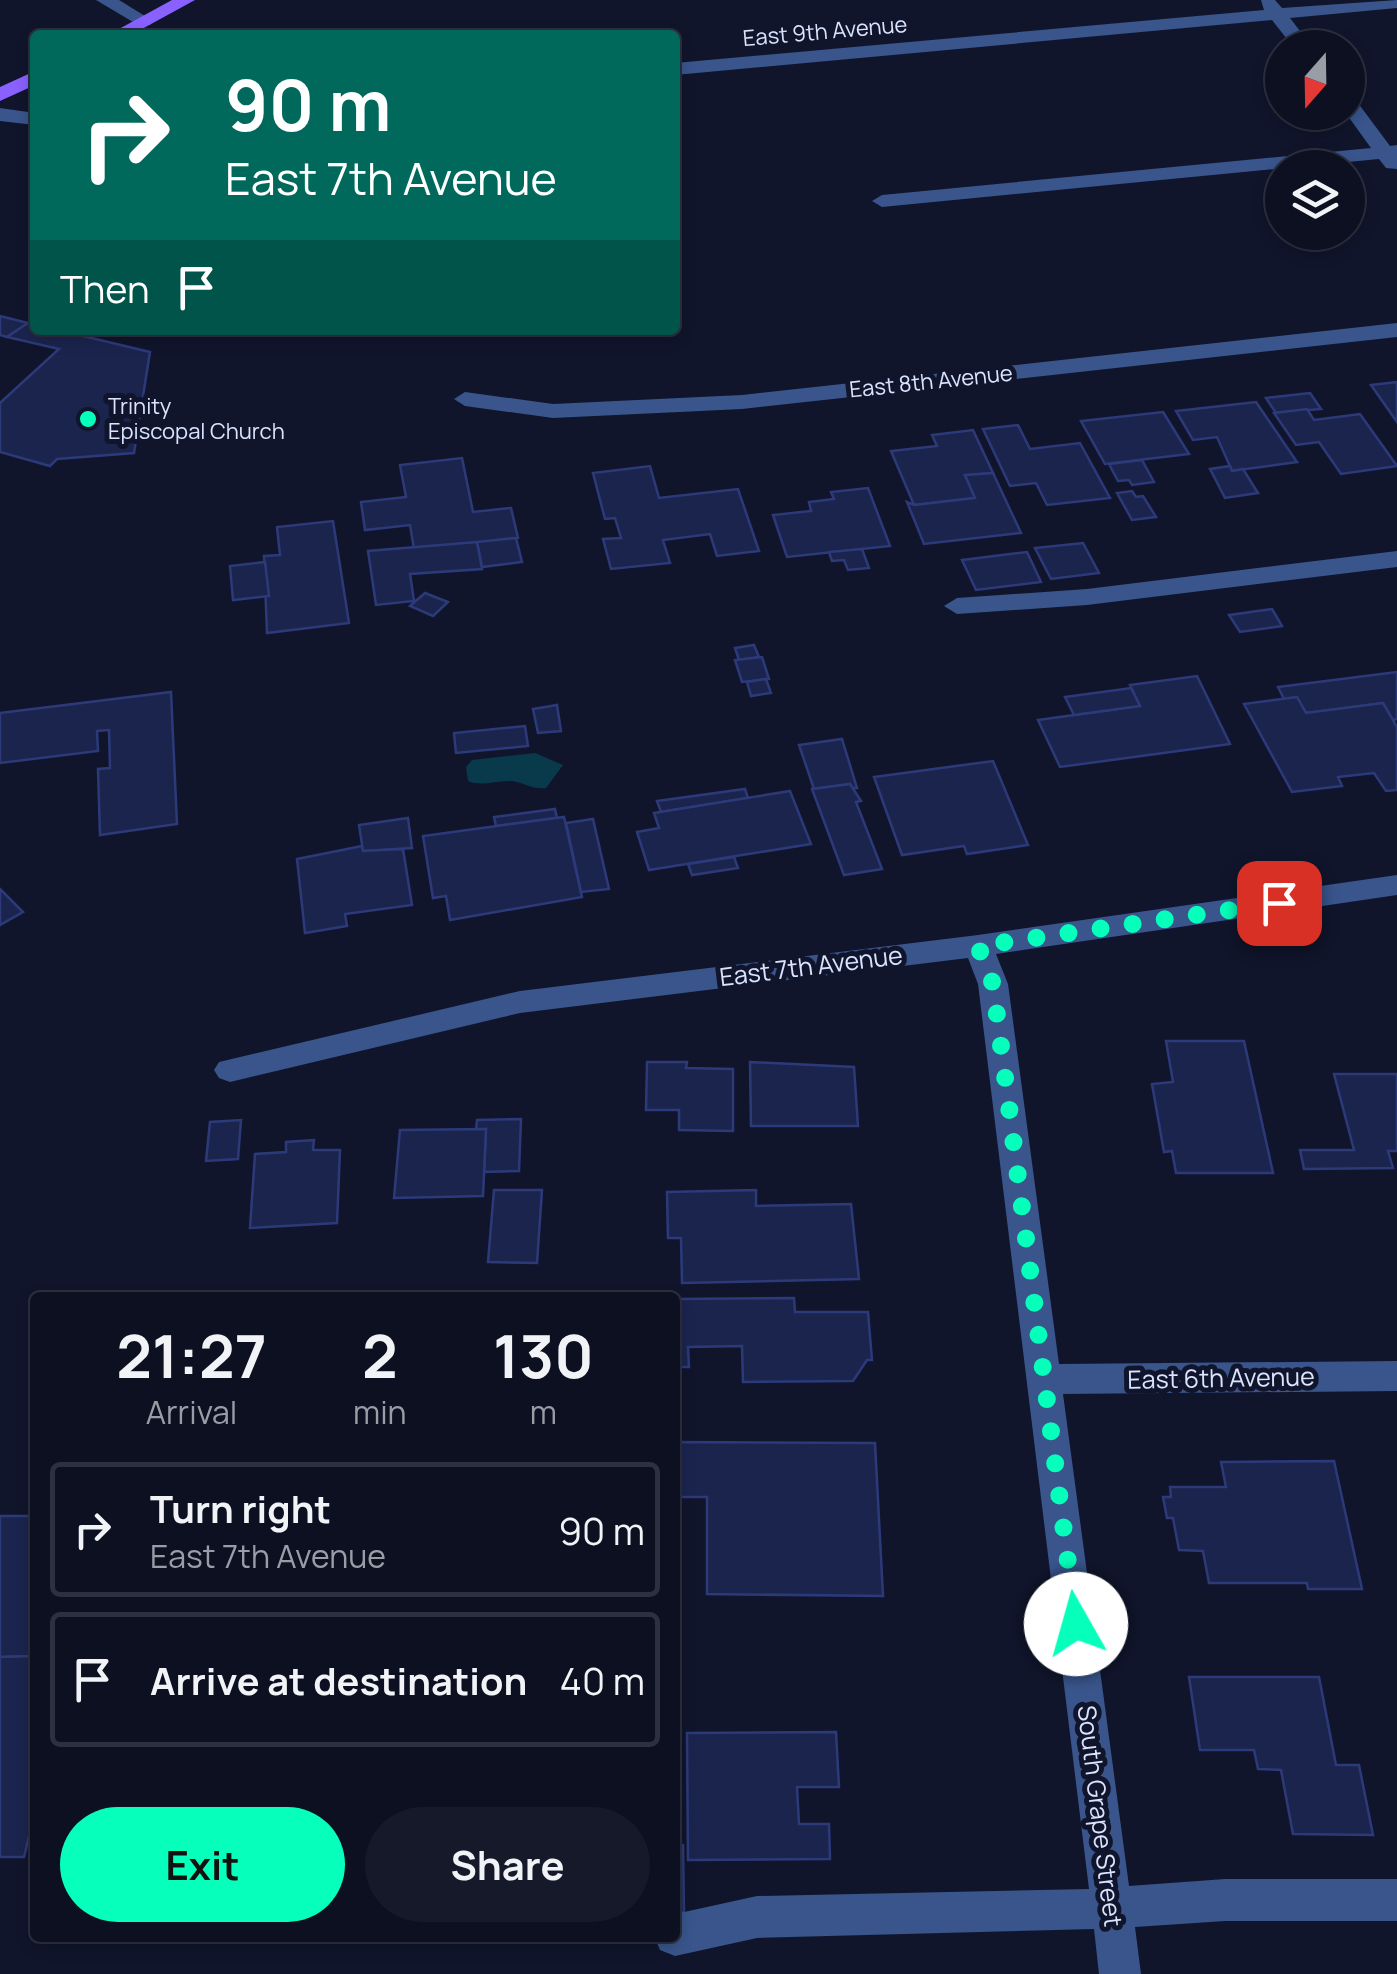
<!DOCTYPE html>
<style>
:root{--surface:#0c1021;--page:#15192a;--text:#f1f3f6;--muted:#9a9da5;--line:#2c303f;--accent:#06ffba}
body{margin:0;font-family:Manrope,sans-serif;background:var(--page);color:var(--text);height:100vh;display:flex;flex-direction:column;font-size:38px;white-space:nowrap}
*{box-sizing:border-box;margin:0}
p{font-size:32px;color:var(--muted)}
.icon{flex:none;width:55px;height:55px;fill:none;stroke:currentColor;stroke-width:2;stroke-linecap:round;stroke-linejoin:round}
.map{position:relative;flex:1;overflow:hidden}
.panel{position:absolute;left:30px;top:1292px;width:650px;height:650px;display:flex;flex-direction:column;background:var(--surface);border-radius:10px;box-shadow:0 5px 15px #0003,0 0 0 2px var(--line)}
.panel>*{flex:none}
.top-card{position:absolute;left:30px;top:30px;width:650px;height:305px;border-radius:10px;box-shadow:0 5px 15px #0003,0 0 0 2px var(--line);background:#00695c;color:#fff;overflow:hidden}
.needle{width:65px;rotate:200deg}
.buttons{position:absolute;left:1265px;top:30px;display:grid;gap:20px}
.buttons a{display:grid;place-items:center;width:100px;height:100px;border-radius:50%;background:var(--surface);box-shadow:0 5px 15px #0003,0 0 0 2px var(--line);font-size:50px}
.pin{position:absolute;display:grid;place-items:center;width:85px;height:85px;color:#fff;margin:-42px;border-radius:20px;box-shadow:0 5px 15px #0006}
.me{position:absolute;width:110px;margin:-55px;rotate:353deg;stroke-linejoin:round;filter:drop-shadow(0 0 8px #0008)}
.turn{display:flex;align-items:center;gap:35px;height:210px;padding:0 30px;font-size:45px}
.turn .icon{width:130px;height:130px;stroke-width:2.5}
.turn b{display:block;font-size:70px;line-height:85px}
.then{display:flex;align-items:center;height:95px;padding:0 30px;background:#0003;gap:20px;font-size:38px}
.eta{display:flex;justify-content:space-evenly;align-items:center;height:170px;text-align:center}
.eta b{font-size:60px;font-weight:700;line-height:70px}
.cta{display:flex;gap:20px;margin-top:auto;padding:20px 30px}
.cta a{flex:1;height:115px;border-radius:60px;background:var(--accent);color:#111;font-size:40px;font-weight:700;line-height:115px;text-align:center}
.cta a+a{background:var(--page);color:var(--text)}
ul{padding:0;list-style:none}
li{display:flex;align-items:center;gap:30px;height:135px;margin:0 20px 15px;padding:0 10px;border:5px solid var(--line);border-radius:10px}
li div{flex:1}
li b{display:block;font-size:38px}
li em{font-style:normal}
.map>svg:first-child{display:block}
.water{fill:#083a4c}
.building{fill:#1b244d;stroke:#2c3a7a;stroke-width:2.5}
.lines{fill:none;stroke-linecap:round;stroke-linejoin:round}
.minor{fill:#39558c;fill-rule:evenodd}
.major{fill:#8961ff;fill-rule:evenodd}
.route{stroke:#06ffba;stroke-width:18;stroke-dasharray:0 32.4}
.poi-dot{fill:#06ffba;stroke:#10152c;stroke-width:4}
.labels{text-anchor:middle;stroke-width:10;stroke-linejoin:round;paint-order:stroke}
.far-street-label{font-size:22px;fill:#dae4ff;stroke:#10152c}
.far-poi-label{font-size:22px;fill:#dae4ff;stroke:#10152c;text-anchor:start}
.street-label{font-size:25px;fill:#dae4ff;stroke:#10152c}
</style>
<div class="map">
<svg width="1397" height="1974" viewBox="0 0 1397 1974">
<rect width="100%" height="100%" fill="#10152c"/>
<path class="water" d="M535,753L563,765L546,788C533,790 525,783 512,781C496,780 482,787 468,781L466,767L472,760Z"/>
<g class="building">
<path d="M0,316L28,323L7,337L0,335Z"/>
<path d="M28,323L35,324V330H58L150,352L134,453L57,459L50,466L0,452V403L59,349L7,337Z"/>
<path d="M1397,382V422L1371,385Z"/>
<path d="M1310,393L1321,409L1276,413L1266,398Z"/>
<path d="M1256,402L1297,462L1232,471L1217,437L1193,440L1176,411Z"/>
<path d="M1307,409L1314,420L1360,414L1397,466L1341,474L1319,442L1296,445L1274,413Z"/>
<path d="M1163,412L1189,454L1105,464L1081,421Z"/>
<path d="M1018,425L1030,449L1080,443L1110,498L1047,505L1036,483L1010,486L983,429Z"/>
<path d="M973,430L993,473L965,475L975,498L914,505L891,451L937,446L932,435Z"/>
<path d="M462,458L473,512L511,508L518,538L414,549L410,525L365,530L361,502L406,497L400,465Z"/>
<path d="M1142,460L1154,482L1132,485L1129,480L1118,481L1109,464Z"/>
<path d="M650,466L659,498L738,489L759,551L717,556L710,534L663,540L670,563L611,569L603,539L621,538L615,518L605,519L593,473Z"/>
<path d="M1230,466L1232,471L1243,469L1258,493L1225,498L1210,469Z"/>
<path d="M993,473L1021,533L924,544L907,502L914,505L975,498L965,475Z"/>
<path d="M868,488L890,546L787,557L773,515L811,511L809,502L834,499L831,492Z"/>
<path d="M1132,491L1136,497L1143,496L1156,517L1132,520L1117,493Z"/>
<path d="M333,521L349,623L267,633L264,556L280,555L277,527Z"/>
<path d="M516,538L522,562L482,567L477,542Z"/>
<path d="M477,542L482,569L410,574L414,601L376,605L368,551Z"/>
<path d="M1083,543L1099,573L1051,579L1035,548Z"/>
<path d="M862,549L869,568L848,570L844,560L832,561L829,552Z"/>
<path d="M1027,552L1041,582L976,590L962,560Z"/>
<path d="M265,562L269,596L233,600L230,566Z"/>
<path d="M425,593L448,602L433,616L410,606Z"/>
<path d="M1272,609L1282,626L1240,632L1229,615Z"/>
<path d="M754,645L759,657L739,660L735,648Z"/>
<path d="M762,657L769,679L742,682L735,660Z"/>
<path d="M1397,672V719L1393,720L1383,703L1306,713L1297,697L1284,699L1278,687Z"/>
<path d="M1197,676L1230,744L1060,767L1038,720L1140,706L1130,685Z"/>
<path d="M766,679L771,693L751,696L747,682Z"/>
<path d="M1131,688L1140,706L1074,715L1065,697Z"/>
<path d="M171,692L177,824L100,835L98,769L110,768L109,730L97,731L98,751L0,763V713Z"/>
<path d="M1297,697L1306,713L1383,703L1397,727V790L1386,791L1374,773L1338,777L1342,786L1292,792L1244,704Z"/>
<path d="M557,705L561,731L538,733L533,709Z"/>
<path d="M525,726L528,746L456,753L454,733Z"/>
<path d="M842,739L857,788H851L850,784L814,789L799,745Z"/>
<path d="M993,761L1028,845L967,854L964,846L902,855L874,777Z"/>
<path d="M850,784L861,801L856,802L882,869L844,875L812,789Z"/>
<path d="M745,789L748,798L661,812L657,801Z"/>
<path d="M790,791L811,844L649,870L637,832L659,828L654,813Z"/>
<path d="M555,809L557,818L496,826L494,817Z"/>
<path d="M564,817L582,897L450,920L446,896L433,898L423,836Z"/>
<path d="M408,818L412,848L363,851L359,825Z"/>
<path d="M593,819L609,889L581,892L566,823Z"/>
<path d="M362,846L363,851L403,849L412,905L345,914L347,926L305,933L297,859Z"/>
<path d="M734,857L738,868L692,875L688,864Z"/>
<path d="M0,889L23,912L0,925Z"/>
<path d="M1166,1041H1244L1273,1173H1176L1172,1151L1164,1152L1152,1084L1173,1082Z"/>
<path d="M647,1062H687L686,1068L733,1069V1131L679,1130V1110H646Z"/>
<path d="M750,1062L854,1067L858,1126H751Z"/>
<path d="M1334,1074H1397V1151H1388L1393,1168L1304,1169L1300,1150H1354Z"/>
<path d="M521,1119L519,1171L484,1172L486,1129L476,1130L477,1120Z"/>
<path d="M241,1120L238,1159L206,1161L210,1122Z"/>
<path d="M486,1129L483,1196L394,1198L400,1130Z"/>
<path d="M314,1140L313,1150H340L337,1223L250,1228L255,1154L286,1152V1142Z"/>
<path d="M494,1190H542L537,1263L488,1262Z"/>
<path d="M756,1190V1206L851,1204L859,1279L682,1283L681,1238H668L667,1192Z"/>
<path d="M794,1298L795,1312H868L872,1360H867L853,1381L743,1382L742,1346L688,1347L689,1367H675V1299Z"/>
<path d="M676,1442L875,1443L883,1596L707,1594V1497H675Z"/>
<path d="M1334,1461L1362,1589H1308L1307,1583H1209L1203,1551L1179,1550L1173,1518H1167L1163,1497H1171L1170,1487H1226L1221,1462Z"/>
<path d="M0,1516H35V1656L0,1657Z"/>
<path d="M35,1656V1811L24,1857H0V1657Z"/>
<path d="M1189,1677H1319L1336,1765H1359L1373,1835L1293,1834L1281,1770L1258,1769L1254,1750H1200Z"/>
<path d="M836,1732L839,1787H797L799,1824H829L830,1859L688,1860L687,1733Z"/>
<path d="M675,1844L683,1845L684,1912H675Z"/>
</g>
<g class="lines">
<g class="minor">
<path d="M96,0H119L153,21L150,25H138Z"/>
<path d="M1261,0H1275L1282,8L1397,0V8L1290,18L1313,48H1294L1272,20L675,75V63L1264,10Z"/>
<path d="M1348,97L1355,99L1390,146L1397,145V169L1386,168L1379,159L882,207L872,201L882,195L1371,148L1345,112Z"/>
<path d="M0,108L35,113V125L0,121Z"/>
<path d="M1397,323V337L742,409L553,418L465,406L454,399L465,392L553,404L742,395Z"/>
<path d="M1397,551V567L1087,605L957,614L944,606L957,598L1087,589Z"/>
<path d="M1397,875V895L996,954L1008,984L1059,1364L1397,1361V1391L1063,1394L1129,1886L1225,1879H1397V1921H1225L1135,1927L1141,1974H1099L1094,1929L757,1938L675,1956L660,1950L655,1938H675V1914L757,1896L1089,1889L978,984L968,958L520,1013L230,1082L219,1078L214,1070L219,1062L520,991L978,935Z"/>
</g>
<g class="major">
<path d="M172,0H195L131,35H108Z"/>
<path d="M35,71V85L0,101V87Z"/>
</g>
</g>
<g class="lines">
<path class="route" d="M1076,1624L993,984L978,946L1279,903"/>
</g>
<circle class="poi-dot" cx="88" cy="419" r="10"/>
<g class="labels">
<g class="far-street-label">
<text transform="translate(825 31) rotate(-5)" y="8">East 9th Avenue</text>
<text transform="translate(931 381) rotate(-6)" y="8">East 8th Avenue</text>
</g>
<g class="far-poi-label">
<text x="108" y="414">Trinity<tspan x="108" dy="25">Episcopal Church</tspan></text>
</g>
<g class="street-label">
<text transform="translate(811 966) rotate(-7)" y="9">East 7th Avenue</text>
<text transform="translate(1221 1378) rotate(-1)" y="9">East 6th Avenue</text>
<text transform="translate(1100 1816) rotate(83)" y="9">South Grape Street</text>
</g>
</g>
</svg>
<div class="buttons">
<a><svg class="needle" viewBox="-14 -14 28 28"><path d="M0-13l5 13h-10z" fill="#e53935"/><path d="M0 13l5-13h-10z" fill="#9a9da5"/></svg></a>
<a><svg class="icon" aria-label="layers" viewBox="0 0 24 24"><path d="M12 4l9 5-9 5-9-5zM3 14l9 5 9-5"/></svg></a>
</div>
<div class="pin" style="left:1279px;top:903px;background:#d93025"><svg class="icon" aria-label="arrive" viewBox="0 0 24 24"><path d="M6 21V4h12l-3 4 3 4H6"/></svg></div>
<svg class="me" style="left:1076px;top:1624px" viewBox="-20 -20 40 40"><circle r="19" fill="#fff"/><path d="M0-13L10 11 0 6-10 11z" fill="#06ffba"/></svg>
<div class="top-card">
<div class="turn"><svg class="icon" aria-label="right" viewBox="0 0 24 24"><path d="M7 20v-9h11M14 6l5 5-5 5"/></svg><div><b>90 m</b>East 7th Avenue</div></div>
<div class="then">Then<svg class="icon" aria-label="arrive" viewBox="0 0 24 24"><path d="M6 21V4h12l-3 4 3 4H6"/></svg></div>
</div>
<section class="panel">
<div class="eta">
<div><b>21:27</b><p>Arrival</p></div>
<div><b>2</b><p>min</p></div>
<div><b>130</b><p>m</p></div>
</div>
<ul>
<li><svg class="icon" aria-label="right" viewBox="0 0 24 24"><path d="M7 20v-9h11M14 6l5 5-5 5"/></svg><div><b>Turn right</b><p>East 7th Avenue</p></div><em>90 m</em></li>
<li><svg class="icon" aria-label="arrive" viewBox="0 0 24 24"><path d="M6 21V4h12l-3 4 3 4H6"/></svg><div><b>Arrive at destination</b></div><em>40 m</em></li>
</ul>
<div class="cta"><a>Exit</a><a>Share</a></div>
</section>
</div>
